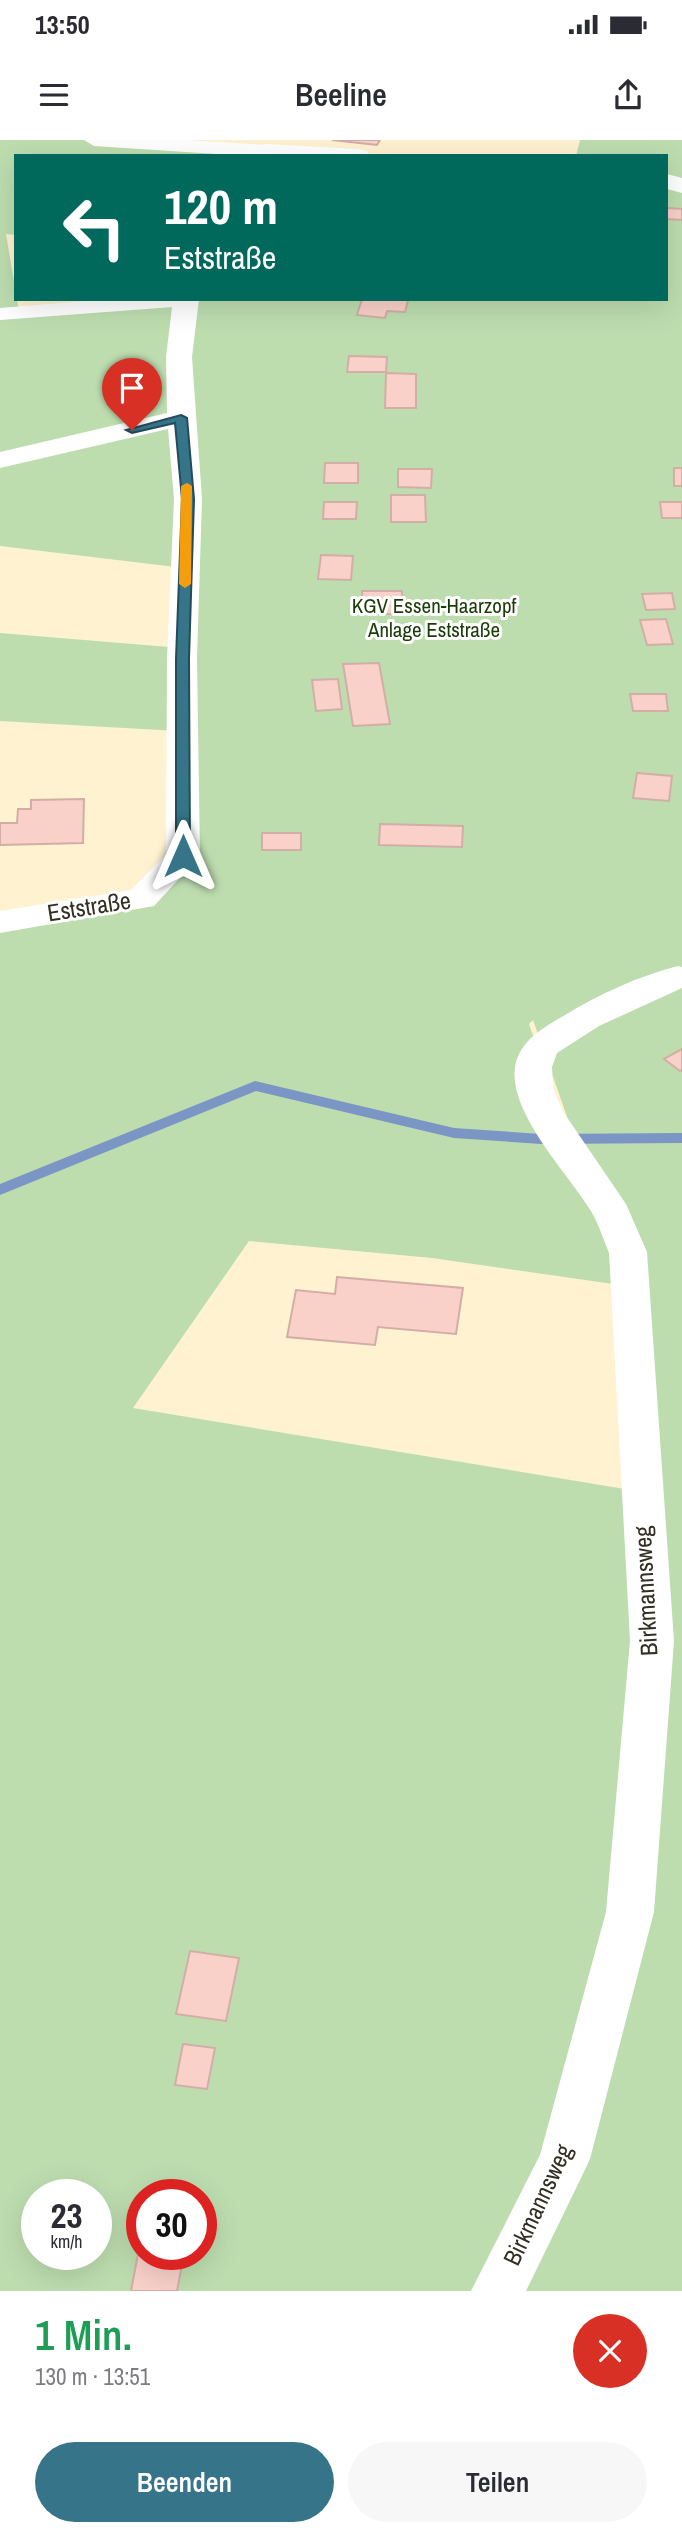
<!DOCTYPE html>
<html lang="de">
<meta charset="utf-8">
<style>
:root{--surface:#fff;--page:#f7f7f7;--text:#2b2b33;--muted:#7c7c81;--accent:#36748a}
body{margin:0;font-family:"Archivo Narrow",sans-serif;background:var(--page);color:var(--text);height:100vh;display:flex;flex-direction:column;font-size:26px;white-space:nowrap}
*{box-sizing:border-box;margin:0}
p{font-size:23px;color:var(--muted)}
.icon{flex:none;width:38px;height:38px;fill:none;stroke:currentColor;stroke-width:2;stroke-linecap:round;stroke-linejoin:round}
.map{position:relative;height:2151px;overflow:hidden}
.details{display:flex;flex-direction:column;background:var(--surface);flex:1}
.details>*{flex:none}
.banner{position:absolute;left:14px;top:14px;width:654px;height:147px;border-radius:0px;box-shadow:0 7px 28px #0002;background:#00695c;color:#fff;overflow:hidden}
.speed{position:absolute;left:21px;top:2039px;display:flex;gap:14px;font-size:35px;font-weight:700;text-align:center}
.speed>*{display:grid;place-content:center;width:91px;height:91px;border-radius:50%;background:var(--surface);box-shadow:0 7px 28px #0002;line-height:1}
.speed small{font-size:18px;font-weight:400}
.speed .limit{border:10px solid #d22;background:#fff;color:#111}
.pin{position:absolute;display:grid;place-items:center;width:60px;height:60px;color:#fff;margin:-72px -30px;border-radius:50% 50% 50% 0;rotate:-45deg;box-shadow:0 0 7px #0007}
.pin .icon{rotate:45deg}
.me{position:absolute;width:77px;margin:-38px;rotate:0deg;stroke-linejoin:round;filter:drop-shadow(0 0 5px #0008)}
.turn{display:flex;align-items:center;gap:24px;height:147px;padding:0 35px;font-size:32px}
.turn .icon{width:91px;height:91px;stroke-width:2.5}
.turn b{display:block;font-size:49px;line-height:60px}
.round{display:grid;place-items:center;flex:none;width:74px;height:74px;border-radius:37px;background:var(--page)}
.headline{display:flex;align-items:center;justify-content:space-between;height:119px;padding:0 35px}
h1{font-size:42px;font-weight:600;line-height:52px;color:#1e9e55}
.button{display:flex;gap:14px;margin-top:auto;padding:14px 35px}
.button a{flex:1;height:80px;border-radius:42px;background:var(--accent);color:#fff;font-size:28px;font-weight:600;line-height:80px;text-align:center}
.button a+a{background:var(--page);color:var(--text)}
.status{display:flex;justify-content:space-between;align-items:center;height:49px;padding:0 35px;background:var(--surface);direction:ltr}
.status svg{height:19px;fill:currentColor}
header{display:flex;justify-content:space-between;align-items:center;height:91px;padding:0 35px;background:var(--surface);font-size:32px;font-weight:600}
.map>svg:first-child{display:block}
.green{fill:#bdddaf;fill-rule:evenodd}
.lines{fill:none;stroke-linecap:round;stroke-linejoin:round}
.stream{fill:#7b96c5;fill-rule:evenodd}
.building{fill:#f9d1c9;stroke:#d3aea6;stroke-width:2}
.lane{fill:#fff;fill-rule:evenodd}
.street{fill:#fff;fill-rule:evenodd}
.route{fill:#36748a;stroke:#234b5a;stroke-width:2}
.slow{fill:#f59e0b}
.labels{text-anchor:middle;stroke-width:6;stroke-linejoin:round;paint-order:stroke}
.far-park-label{font-size:21px;fill:#1b3b08;stroke:#fff}
.street-label{font-size:24px;fill:#332f22;stroke:#fff}
</style>
<div class="status"><b>13:50</b><svg viewBox="0 0 49 12"><path d="M0 12V9h3v3zM5 12V6h3v6zM10 12V3h3v9zM15 12V0h3v12zM26 1h20v11H26zM47 4h2v5h-2z"/></svg></div>
<header><svg class="icon" aria-label="menu" viewBox="0 0 24 24"><path d="M4 6h16M4 12h16M4 18h16"/></svg>Beeline<svg class="icon" aria-label="share" viewBox="0 0 24 24"><path d="M12 15V3M7 8l5-5 5 5M5 13v7h14v-7"/></svg></header>
<div class="map">
<svg width="682" height="2151" viewBox="0 0 682 2151">
<rect width="100%" height="100%" fill="#fef2d1"/>
<g class="green">
<path d="M0,0H92L262,16H16V95L6,94L19,171L185,159L184,428L0,406Z"/>
<path d="M580,0H682V45L667,40V16H576Z"/>
<path d="M667,42L682,47V2151H506L572,2019L633,1773L652,1499L627,1147L533,880L529,884L620,1145L432,1118L249,1101L133,1268L637,1351L648,1499L623,1776L559,2017L491,2151H0V788L143,759L176,739L178,682L183,648L188,359L181,217L186,160L667,159ZM37,2054H96V2114H37ZM142,2054H201V2114H142Z"/>
<path d="M0,493L181,508L178,591L0,581Z"/>
</g>
<g class="lines">
<path class="stream" d="M255,941L454,988L541,994L682,993V1003L541,1004L454,998L256,951L0,1055V1044Z"/>
</g>
<g class="building">
<path d="M332,0H380L377,5Z"/>
<path d="M667,68L682,69V80L667,79Z"/>
<path d="M362,159H393L408,160L405,172L387,171L385,178L357,175Z"/>
<path d="M349,216L387,217L386,232H347Z"/>
<path d="M386,233L416,234V268H385Z"/>
<path d="M325,323H358V343H324Z"/>
<rect x="674" y="328" width="8" height="18"/>
<path d="M398,329H432L431,348L398,347Z"/>
<path d="M391,355H425L426,382H391Z"/>
<path d="M324,362H357L356,379H323Z"/>
<path d="M660,362H682V378H662Z"/>
<path d="M321,415L353,416L351,440L318,439Z"/>
<path d="M362,451H402L403,474H363Z"/>
<path d="M672,453L675,469L646,470L642,454Z"/>
<path d="M666,479L673,504L647,505L640,480Z"/>
<path d="M379,523L390,584L353,586L343,524Z"/>
<path d="M338,539L342,569L316,571L312,540Z"/>
<path d="M630,554H666L668,571H633Z"/>
<path d="M637,633L672,636L669,661L633,658Z"/>
<path d="M84,659L83,703L0,705V683H17L18,669H31V660Z"/>
<path d="M380,684L463,686L462,707L379,705Z"/>
<rect x="262" y="693" width="39" height="17"/>
<path d="M682,909V930L680,931L664,919Z"/>
<path d="M337,1137L463,1148L456,1194L378,1187L375,1205L287,1197L296,1150L335,1154Z"/>
<path d="M190,1811L239,1818L226,1881L176,1874Z"/>
<path d="M183,1904L215,1908L207,1949L175,1945Z"/>
<path d="M142,2093V2114H184L177,2151H131Z"/>
</g>
<g class="lines">
<g class="lane">
<path d="M84,0H186L265,5L275,11L270,16H247L94,6Z"/>
<path d="M110,159L197,160L186,166L0,180V168Z"/>
</g>
<g class="street">
<path d="M265,4L358,9L367,11L370,16H256L253,11L256,6Z"/>
<path d="M667,34L682,38V53L667,49Z"/>
<path d="M173,159H199L192,217L202,359L197,519L200,716L154,766L0,793V771L131,750L166,714L167,519L174,359L168,289L0,328V312L167,273L166,217Z"/>
<path d="M678,826L682,827V848L599,886L557,913L552,927L553,948L562,970L626,1064L647,1112L674,1501L654,1772L590,2019L582,2036L526,2151H471L540,2015L606,1772L630,1501L609,1112C602,1097 598,1081 589,1068C566,1031 509,973 515,927C519,901 544,887 565,875C599,854 639,836 678,826Z"/>
</g>
</g>
<path class="route" d="M181,275L187,278L194,359L189,519L190,716L183,721L176,716V519L182,359L175,283L132,293L126,290Z"/>
<path class="slow" d="M187,343L192,346L191,444L185,448L179,444L181,346Z"/>
<g class="labels">
<g class="far-park-label">
<text x="434" y="473">KGV Essen-Haarzopf<tspan x="434" dy="24">Anlage Eststraße</tspan></text>
</g>
<g class="street-label">
<text transform="translate(89 767) rotate(-9)" y="8">Eststraße</text>
<text transform="translate(646 1451) rotate(-93)" y="8">Birkmannsweg</text>
<text transform="translate(538 2065) rotate(-65)" y="8">Birkmannsweg</text>
</g>
</g>
</svg>
<div class="speed"><div>23<small>km/h</small></div><div class="limit">30</div></div>
<div class="pin" style="left:132px;top:290px;background:#d93025"><svg class="icon" aria-label="arrive" viewBox="0 0 24 24"><path d="M6 21V4h12l-3 4 3 4H6"/></svg></div>
<svg class="me" style="left:183px;top:716px" viewBox="-20 -20 40 40"><path d="M0-17L14 15 0 8-14 15z" fill="#36748a" stroke="#fff" stroke-width="4"/></svg>
<div class="banner">
<div class="turn"><svg class="icon" aria-label="left" viewBox="0 0 24 24"><path d="M17 20v-9H6M10 6l-5 5 5 5"/></svg><div><b>120 m</b>Eststraße</div></div>
</div>
</div>
<section class="details">
<div class="headline"><div><h1>1 Min.</h1><p>130 m · 13:51</p></div><a class="round" style="background:#d93025;color:#fff"><svg class="icon" aria-label="close" viewBox="0 0 24 24"><path d="M6 6l12 12M18 6L6 18"/></svg></a></div>
<div class="button"><a>Beenden</a><a>Teilen</a></div>
</section>
